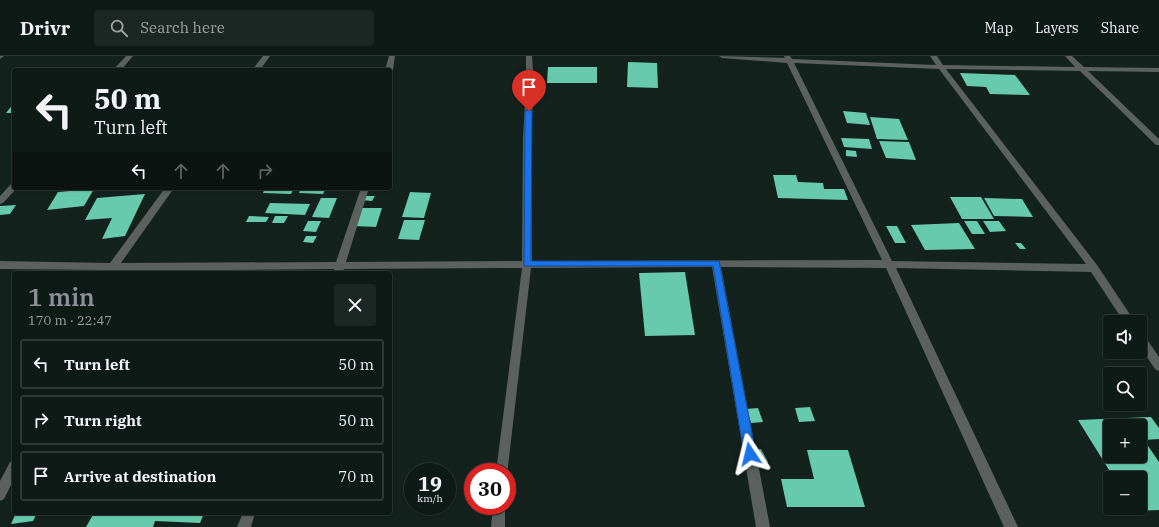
<!DOCTYPE html>
<meta charset="utf-8">
<style>
:root{--surface:#0e1a16;--page:#1c2723;--text:#f1f3f6;--muted:#9ba1a1;--line:#2e3835;--accent:#8c9099}
body{margin:0;font-family:"IBM Plex Serif",serif;background:var(--page);color:var(--text);height:100vh;display:flex;flex-direction:column;font-size:15px;white-space:nowrap}
*{box-sizing:border-box;margin:0}
p{font-size:13px;color:var(--muted)}
.icon{flex:none;width:22px;height:22px;fill:none;stroke:currentColor;stroke-width:2;stroke-linecap:round;stroke-linejoin:round}
.map{position:relative;flex:1;overflow:hidden}
.sheet{position:absolute;left:12px;top:215px;width:380px;height:244px;display:flex;flex-direction:column;background:var(--surface);border-radius:4px;box-shadow:0 1px 3px #0004,0 0 0 1px var(--line)}
.sheet>*{flex:none}
.banner{position:absolute;left:12px;top:12px;width:380px;height:122px;border-radius:4px;box-shadow:0 1px 3px #0004,0 0 0 1px var(--line);background:#0e1a16;color:var(--text);overflow:hidden}
.tools{position:absolute;left:1103px;top:259px;display:grid;gap:8px}
.tools a{display:grid;place-items:center;width:44px;height:44px;border-radius:4px;background:var(--surface);box-shadow:0 1px 3px #0004,0 0 0 1px var(--line);font-size:20px}
.speed{position:absolute;left:404px;top:407px;display:flex;gap:8px;font-size:20px;font-weight:700;text-align:center}
.speed>*{display:grid;place-content:center;width:52px;height:52px;border-radius:50%;background:var(--surface);box-shadow:0 1px 3px #0004,0 0 0 1px var(--line);line-height:1}
.speed small{font-size:10px;font-weight:400}
.speed .limit{border:6px solid #d22;background:#fff;color:#111}
.pin{position:absolute;display:grid;place-items:center;width:34px;height:34px;color:#fff;margin:-41px -17px;border-radius:50% 50% 50% 0;rotate:-45deg;box-shadow:0 0 4px #0007}
.pin .icon{rotate:45deg}
.me{position:absolute;width:44px;margin:-22px;rotate:350deg;stroke-linejoin:round;filter:drop-shadow(0 0 3px #0008)}
.turn{display:flex;align-items:center;gap:14px;height:84px;padding:0 16px;font-size:18px}
.turn .icon{width:52px;height:52px;stroke-width:2.5}
.turn b{display:block;font-size:28px;line-height:34px}
.lanes{display:flex;align-items:center;height:38px;padding:0 16px;background:#0003;justify-content:center;gap:20px;direction:ltr}
.lanes .off{opacity:.35}
.round{display:grid;place-items:center;flex:none;width:42px;height:42px;border-radius:4px;background:var(--page)}
.summary{display:flex;align-items:center;justify-content:space-between;height:68px;padding:0 16px}
h1{font-size:24px;font-weight:600;line-height:30px;color:var(--accent)}
ul{padding:0;list-style:none}
li{display:flex;align-items:center;gap:12px;height:50px;margin:0 8px 6px;padding:0 8px;border:2px solid var(--line);border-radius:4px}
li div{flex:1}
li b{display:block;font-size:15px}
li em{font-style:normal}
header{display:flex;align-items:center;gap:24px;box-sizing:border-box;height:56px;padding:0 20px;background:var(--surface);border-bottom:1px solid var(--line)}
header strong{font-size:19px}
nav{display:flex;gap:22px;margin-inline-start:auto;font-size:14px}
.search{width:280px;height:36px;background:var(--page);display:flex;align-items:center;gap:10px;box-sizing:border-box;padding:0 14px;border-radius:4px;color:var(--muted);font-size:15px}
.map>svg:first-child{display:block}
.building{fill:#68caac;fill-rule:evenodd}
.lines{fill:none;stroke-linecap:round;stroke-linejoin:round}
.minor{fill:#5a615e;fill-rule:evenodd}
.route{fill:#1a73e8;stroke:#114b97}
</style>
<header>
<strong>Drivr</strong>
<div class="search"><svg class="icon" aria-label="search" viewBox="0 0 24 24"><circle cx="10" cy="10" r="6"/><path d="M15 15l6 6"/></svg>Search here</div>
<nav><a>Map</a><a>Layers</a><a>Share</a></nav>
</header>
<div class="map">
<svg width="1159" height="471" viewBox="0 0 1159 471">
<rect width="100%" height="100%" fill="#13221d"/>
<g class="building">
<path d="M628,6L657,7L658,32L627,31Z"/>
<path d="M548,11H597V27H547Z"/>
<path d="M960,17L1015,19L1030,39L990,38L986,31L967,30Z"/>
<path d="M14,47V57H6Z"/>
<path d="M843,55L866,57L870,69L847,67Z"/>
<path d="M870,61L899,63L908,84L877,83Z"/>
<path d="M841,82L869,83L872,93L844,91Z"/>
<path d="M879,85L909,86L916,104L886,102Z"/>
<path d="M846,94L856,95L857,101L846,100Z"/>
<path d="M773,119H796L798,126L823,127L824,133H844L848,144L778,142Z"/>
<path d="M265,132H294L291,138L263,137Z"/>
<path d="M301,132H326L323,138L299,137Z"/>
<path d="M94,133L84,150L47,154L58,136Z"/>
<path d="M410,136L431,137L424,162L402,161Z"/>
<path d="M145,138L125,180L102,183L112,162L85,164L97,142Z"/>
<path d="M364,140H375L372,145L362,144Z"/>
<path d="M950,141H981L994,163H962Z"/>
<path d="M321,142H337L329,162L312,161Z"/>
<path d="M984,142L1022,143L1033,161L994,160Z"/>
<path d="M270,147L310,148L305,159L265,157Z"/>
<path d="M16,149L10,158L0,159V150Z"/>
<path d="M361,152H382L376,171L354,170Z"/>
<path d="M249,160L269,161L266,166H246Z"/>
<path d="M275,160H288L284,167H272Z"/>
<path d="M404,164H425L419,184L398,183Z"/>
<path d="M308,165H321L316,176L303,175Z"/>
<path d="M964,165H977L985,178H972Z"/>
<path d="M983,165H999L1006,175L990,176Z"/>
<path d="M959,167L975,193L925,194L911,169Z"/>
<path d="M886,170H897L906,187H895Z"/>
<path d="M306,180H317L313,187L303,186Z"/>
<path d="M1015,187H1021L1026,193H1020Z"/>
<path d="M214,212L212,217H176V216Z"/>
<path d="M685,216L695,279L645,280L639,217Z"/>
<path d="M810,351L815,365L799,366L795,352Z"/>
<path d="M758,352L763,366L751,367L746,353Z"/>
<path d="M1151,361L1159,372V383L1144,384L1159,406V454L1134,455L1132,452H1140V422H1114L1078,364ZM1110,370H1140V400H1110Z"/>
<path d="M761,393L768,406L757,409L751,395Z"/>
<path d="M807,394H848L865,451H787L781,423H814Z"/>
<path d="M16,457H37L33,465L11,468Z"/>
<path d="M94,457H204L200,467L155,465L153,471H86Z"/>
</g>
<g class="lines">
<g class="minor">
<path d="M0,0H4L0,3Z"/>
<path d="M126,0H133L121,14H113Z"/>
<path d="M263,0H270L260,14H252Z"/>
<path d="M389,0H395L393,14L390,16V14H385Z"/>
<path d="M526,0H532L534,29L531,81L532,205L882,204L787,7L722,2L719,0L785,2L784,0H790L792,3L936,9L930,0H937L943,9L1075,11L1065,0H1072L1084,11L1159,12V16L1088,15L1159,83V89H1156L1080,15L946,13L1097,209L1135,266H1124L1091,216L896,212L1018,471H1004L886,212L721,211L770,471H756L712,211L531,212L507,419V416H496L522,212L344,213L342,217H334V213L116,215L114,217H106L105,214L0,213V205L110,207L165,132H174L121,207L336,206L361,132H369L346,206L522,205L523,81L526,29ZM794,7L939,13L1086,208L892,205Z"/>
<path d="M14,127V132H17L3,147L0,148V140L11,128Z"/>
<path d="M1140,278L1144,279L1159,301V315L1155,313L1140,291Z"/>
<path d="M14,404V423L4,443L0,445V425L10,406Z"/>
<path d="M493,450H505V471H491Z"/>
<path d="M243,457H255L251,471H237Z"/>
</g>
</g>
<path class="route" d="M529,53L532,55L531,205H719L756,398L754,401L750,403L746,401L744,398L713,210H524L525,55Z"/>
</svg>
<div class="tools">
<a><svg class="icon" aria-label="sound" viewBox="0 0 24 24"><path d="M4 9h4l5-4v14l-5-4H4zM17 9q2 3 0 6"/></svg></a>
<a><svg class="icon" aria-label="search" viewBox="0 0 24 24"><circle cx="10" cy="10" r="6"/><path d="M15 15l6 6"/></svg></a>
<a>+</a>
<a>−</a>
</div>
<div class="speed"><div>19<small>km/h</small></div><div class="limit">30</div></div>
<div class="pin" style="left:529px;top:55px;background:#d93025"><svg class="icon" aria-label="arrive" viewBox="0 0 24 24"><path d="M6 21V4h12l-3 4 3 4H6"/></svg></div>
<svg class="me" style="left:750px;top:398px" viewBox="-20 -20 40 40"><path d="M0-17L14 15 0 8-14 15z" fill="#1a73e8" stroke="#fff" stroke-width="4"/></svg>
<div class="banner">
<div class="turn"><svg class="icon" aria-label="left" viewBox="0 0 24 24"><path d="M17 20v-9H6M10 6l-5 5 5 5"/></svg><div><b>50 m</b>Turn left</div></div>
<div class="lanes"><svg class="icon" aria-label="left" viewBox="0 0 24 24"><path d="M17 20v-9H6M10 6l-5 5 5 5"/></svg><svg class="icon off" aria-label="ahead" viewBox="0 0 24 24"><path d="M12 20V5M6 11l6-6 6 6"/></svg><svg class="icon off" aria-label="ahead" viewBox="0 0 24 24"><path d="M12 20V5M6 11l6-6 6 6"/></svg><svg class="icon off" aria-label="right" viewBox="0 0 24 24"><path d="M7 20v-9h11M14 6l5 5-5 5"/></svg></div>
</div>
<section class="sheet">
<div class="summary"><div><h1>1 min</h1><p>170 m · 22:47</p></div><a class="round"><svg class="icon" aria-label="close" viewBox="0 0 24 24"><path d="M6 6l12 12M18 6L6 18"/></svg></a></div>
<ul>
<li><svg class="icon" aria-label="left" viewBox="0 0 24 24"><path d="M17 20v-9H6M10 6l-5 5 5 5"/></svg><div><b>Turn left</b></div><em>50 m</em></li>
<li><svg class="icon" aria-label="right" viewBox="0 0 24 24"><path d="M7 20v-9h11M14 6l5 5-5 5"/></svg><div><b>Turn right</b></div><em>50 m</em></li>
<li><svg class="icon" aria-label="arrive" viewBox="0 0 24 24"><path d="M6 21V4h12l-3 4 3 4H6"/></svg><div><b>Arrive at destination</b></div><em>70 m</em></li>
</ul>
</section>
</div>
